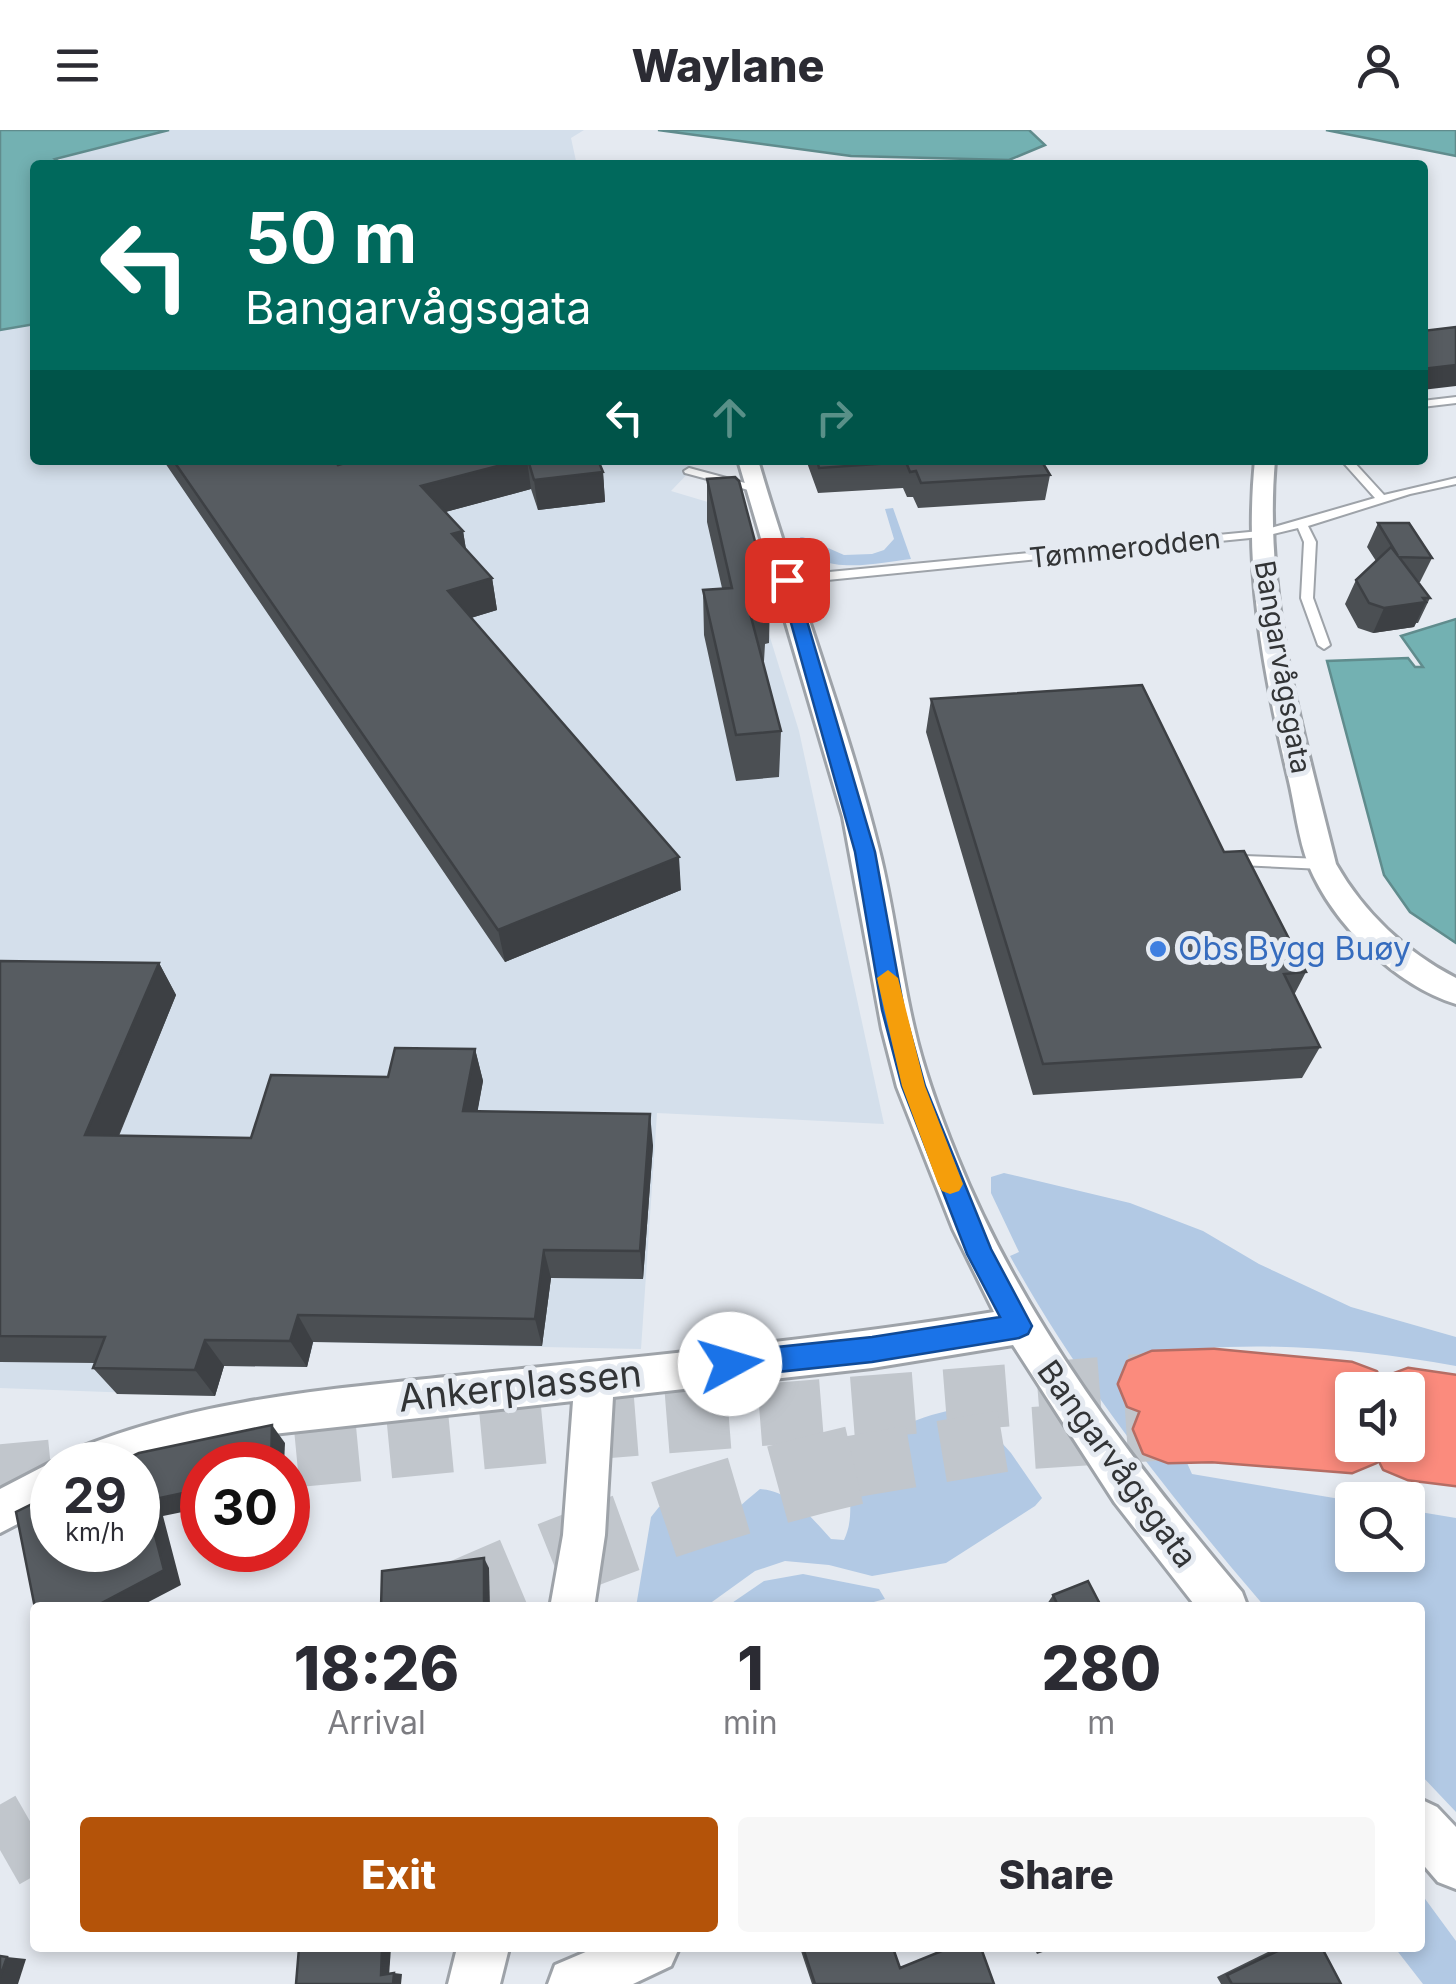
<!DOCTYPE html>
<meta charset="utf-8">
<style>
:root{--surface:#fff;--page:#f7f7f7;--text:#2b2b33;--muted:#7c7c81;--accent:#b45309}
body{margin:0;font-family:Inter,sans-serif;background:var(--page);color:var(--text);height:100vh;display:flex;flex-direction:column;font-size:38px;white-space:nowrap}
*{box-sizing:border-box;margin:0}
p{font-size:32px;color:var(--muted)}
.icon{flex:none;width:55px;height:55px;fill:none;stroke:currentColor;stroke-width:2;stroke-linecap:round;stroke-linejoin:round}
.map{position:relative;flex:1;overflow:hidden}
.drawer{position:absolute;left:30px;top:1472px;width:1395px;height:350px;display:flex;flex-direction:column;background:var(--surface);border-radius:10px;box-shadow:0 5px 15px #0003}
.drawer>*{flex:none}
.banner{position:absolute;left:30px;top:30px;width:1398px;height:305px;border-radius:10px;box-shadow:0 5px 15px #0003;background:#00695c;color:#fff;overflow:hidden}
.buttons{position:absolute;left:1335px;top:1242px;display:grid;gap:20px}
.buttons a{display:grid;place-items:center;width:90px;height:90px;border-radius:10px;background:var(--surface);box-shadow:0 5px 15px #0003;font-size:50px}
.speed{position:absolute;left:30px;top:1312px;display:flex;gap:20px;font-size:50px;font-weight:700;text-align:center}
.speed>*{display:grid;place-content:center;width:130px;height:130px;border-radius:50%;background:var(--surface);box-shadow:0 5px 15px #0003;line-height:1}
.speed small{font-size:25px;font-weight:400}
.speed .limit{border:15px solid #d22;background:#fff;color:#111}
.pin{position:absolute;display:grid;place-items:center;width:85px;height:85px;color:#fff;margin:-42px;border-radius:20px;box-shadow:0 5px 15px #0006}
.me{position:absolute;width:110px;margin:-55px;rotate:84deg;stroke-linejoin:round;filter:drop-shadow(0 0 8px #0008)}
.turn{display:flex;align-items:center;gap:35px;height:210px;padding:0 50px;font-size:45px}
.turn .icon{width:130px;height:130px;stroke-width:2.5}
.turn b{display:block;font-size:70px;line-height:85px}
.lanes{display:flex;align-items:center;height:95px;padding:0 50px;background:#0003;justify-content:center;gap:50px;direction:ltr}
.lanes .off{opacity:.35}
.eta{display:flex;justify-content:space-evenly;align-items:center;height:170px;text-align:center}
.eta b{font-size:60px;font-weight:800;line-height:70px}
.button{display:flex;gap:20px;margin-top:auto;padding:20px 50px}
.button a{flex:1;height:115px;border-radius:10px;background:var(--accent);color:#fff;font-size:40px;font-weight:800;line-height:115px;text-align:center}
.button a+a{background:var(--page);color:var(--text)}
header{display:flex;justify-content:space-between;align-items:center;height:130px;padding:0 50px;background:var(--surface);font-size:45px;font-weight:800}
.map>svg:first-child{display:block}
.built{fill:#d4dfeb}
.green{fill:#b2c9e4}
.water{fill:#73b1b2;stroke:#608c8d;stroke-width:2.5}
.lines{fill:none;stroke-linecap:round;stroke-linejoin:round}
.highway-tunnel-far1{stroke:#c1c6cc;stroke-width:62;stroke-dasharray:62 31;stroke-linecap:butt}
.highway-tunnel{stroke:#c1c6cc;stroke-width:79;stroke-dasharray:79 40;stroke-linecap:butt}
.lane-casing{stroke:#9ea3a9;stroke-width:4}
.street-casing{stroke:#9ea3a9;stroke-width:6}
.highway-casing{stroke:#b56d64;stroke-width:5}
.lane{fill:#fff;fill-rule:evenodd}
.street{fill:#fff;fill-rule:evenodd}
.highway{fill:#fb8b7d;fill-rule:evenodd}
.wall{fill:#4b4f53}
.shaded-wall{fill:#3d4044}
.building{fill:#575c61;stroke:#3d4044;stroke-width:2.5}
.route{fill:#1a73e8;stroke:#114b97;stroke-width:2.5}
.slow{fill:#f59e0b}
.shop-dot{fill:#3f7fe0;stroke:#e5eaf1;stroke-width:4}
.labels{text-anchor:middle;stroke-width:10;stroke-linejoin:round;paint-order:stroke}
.far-street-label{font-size:28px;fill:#323436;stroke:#e5eaf1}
.shop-label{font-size:32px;fill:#366cbe;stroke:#e5eaf1;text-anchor:start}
.street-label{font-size:32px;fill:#323436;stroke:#e5eaf1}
.near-street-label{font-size:38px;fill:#323436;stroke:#e5eaf1}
</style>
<header><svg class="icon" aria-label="menu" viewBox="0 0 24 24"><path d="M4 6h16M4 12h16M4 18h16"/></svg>Waylane<svg class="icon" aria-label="person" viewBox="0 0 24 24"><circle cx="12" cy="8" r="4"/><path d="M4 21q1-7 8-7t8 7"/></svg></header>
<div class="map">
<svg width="1456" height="1854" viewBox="0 0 1456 1854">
<rect width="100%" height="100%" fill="#e5eaf1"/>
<g class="built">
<path d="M169,0H584L571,8L576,31L586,35H68L59,28Z"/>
<path d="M35,192V330H674L694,337L671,361L738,381L755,459L799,601L884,994L657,983L641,1219L314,1212L307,1237L224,1236L215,1266L0,1258V198Z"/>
</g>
<g class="green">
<path d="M893,378L911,429C878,433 811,449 800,407H803L844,425L872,424L884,420L894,409L885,379Z"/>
<path d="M1004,1043L1130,1073L1203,1101L1259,1134L1351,1177L1456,1207V1236C1353,1218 1243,1208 1139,1226L1192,1344L1352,1371V1425H1408V1380L1456,1388V1682L1420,1644V1478L1265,1477C1170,1366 1081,1254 1010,1126L1019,1122L991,1063V1047Z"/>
<path d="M947,1281L982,1291L1011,1323L1042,1368L1035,1376L946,1433L872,1446L829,1435L785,1431L755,1441L705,1477H636L651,1387L659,1377L673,1375C718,1407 724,1388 760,1359C791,1361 811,1387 831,1409L844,1410C854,1388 848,1376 852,1355C863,1308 906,1291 947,1281Z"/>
<path d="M803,1444L879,1459L885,1469L855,1477H726L764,1451Z"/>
<path d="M1420,1762L1456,1811V1854H1423L1395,1818H1420Z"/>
</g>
<g class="water">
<path d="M0,0H169L55,29L63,35H35V194L0,200Z"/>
<path d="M658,0H1029L1045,15L1009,30L851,26Z"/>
<path d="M1326,0H1456V26Z"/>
<path d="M1456,489V813L1410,782L1384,745L1327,531L1408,528L1415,537H1423L1401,506Z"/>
</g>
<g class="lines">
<g class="highway-tunnel-far1">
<path d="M204,1335L571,1300L1152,1254"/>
<path d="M850,1337L1016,1309L1168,1299"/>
</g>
<g class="highway-tunnel">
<path d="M204,1335L213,1334"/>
<path d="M0,1354L52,1349"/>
<path d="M443,1478C578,1416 715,1367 860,1334"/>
<path d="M0,1720L35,1700"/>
</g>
<defs>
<g id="lane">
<path d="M1456,267V273L1422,277V271Z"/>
<path d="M1341,330H1352L1384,365L1456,348V354L1410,364L1308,396L1316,412L1313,468L1330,515L1324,519L1318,515L1301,468L1304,412L1298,398L1260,407L787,454L781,450L787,446L1260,401L1375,368Z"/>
<path d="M689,338L760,357L761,359L756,362L685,343L684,341Z"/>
<path d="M1244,726L1322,729L1330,734L1322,739L1239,735L1236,731L1239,727Z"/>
</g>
<g id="street">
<path d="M738,330H758C796,461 846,588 879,720C894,779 900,839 914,898C924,942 940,985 957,1027C1022,1189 1131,1330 1242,1462L1248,1478H1197L1115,1373L1013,1215L872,1238L613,1267L605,1405L594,1478H550L563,1405L573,1271L264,1305L138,1336L66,1335L72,1321C201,1267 337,1259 474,1244C647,1226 821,1210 994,1182L953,1099L897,957L882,899L843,687Z"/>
<path d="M1255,330H1275C1263,469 1303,600 1336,734C1364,783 1406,822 1456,848V874C1395,855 1333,794 1309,736C1298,709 1295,675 1288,647C1263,541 1244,439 1255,330Z"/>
<path d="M52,1332L59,1335H52V1376L0,1403V1359Z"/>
<path d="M1420,1669L1437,1677L1456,1697V1759L1438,1752L1420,1731Z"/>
<path d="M457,1818H509L500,1854H448Z"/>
<path d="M595,1818H679L671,1836L633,1854H548L555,1835Z"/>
</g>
<path id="highway" d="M1214,1220L1352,1233L1376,1242L1381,1255L1384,1248L1408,1239L1456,1246V1355L1408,1349L1384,1339L1378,1327L1376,1332L1352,1342L1212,1331L1168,1332L1144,1323L1134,1299L1141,1281L1128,1276L1119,1254L1128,1232L1152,1222ZM1352,1260H1408V1315H1352Z"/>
</defs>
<use href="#lane" class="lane-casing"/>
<use href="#street" class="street-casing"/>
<use href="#highway" class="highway-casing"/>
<use href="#lane" class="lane"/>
<use href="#street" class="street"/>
<use href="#highway" class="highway"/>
</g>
<g class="wall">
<path d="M163,330H334L338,335L598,330L603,342L605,372L538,380L531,359L445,382L463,401L466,420L492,448L497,480L471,488L681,760L505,832Z"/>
<path d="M806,330H1041L1050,345L1045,370L918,378L913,367H907L903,358L818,363Z"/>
<path d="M707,349L770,468L769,513L765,514L764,531H762L781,601L779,647L736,651L704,505L703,460L722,458L707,392Z"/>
<path d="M1378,393L1432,428L1420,452H1418L1430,468L1418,493H1416L1414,497L1373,503L1358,498L1345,474L1356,450L1376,431L1367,417Z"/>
<path d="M931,569L1224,722L1306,842L1294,865L1320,917L1302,948L1033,965L926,602Z"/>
<path d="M0,831L159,833L176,865L119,1006L251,1008L388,947L475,919L483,951L477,982L653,1015L643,1149L551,1148L542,1216L313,1212L307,1237L224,1236L215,1266L117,1264L93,1238L95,1233L0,1232Z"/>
<path d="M1053,1465L1102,1478H1049L1047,1474Z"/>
<path d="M800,1818H893L900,1838L994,1854H812Z"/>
<path d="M1034,1818H1054L1037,1824Z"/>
<path d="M1276,1818H1322L1341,1854H1221L1217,1847Z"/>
</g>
<g class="shaded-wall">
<path d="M1456,235V256L1422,260V239Z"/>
<path d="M521,330H527L531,359L427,387L421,356Z"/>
<path d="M603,342L605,372L538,380L534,350Z"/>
<path d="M463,401L468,432L452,404Z"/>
<path d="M492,448L497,480L454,493L448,461Z"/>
<path d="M1426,472L1414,497L1373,503L1384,478Z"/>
<path d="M679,727L681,760L505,832L498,800Z"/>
<path d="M159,833L176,865L106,1036L85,1005Z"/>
<path d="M475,919L483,951L472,1012L463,981Z"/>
<path d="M650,984L653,1015L643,1149L640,1121Z"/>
<path d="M544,1120L551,1148L542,1216L535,1189Z"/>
<path d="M298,1185L313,1212L307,1237L290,1211Z"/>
<path d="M205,1210L224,1236L215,1266L195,1240Z"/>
<path d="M272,1295L285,1313L284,1335H271Z"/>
<path d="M101,1324L113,1335H104Z"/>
<path d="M202,1359V1378L163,1386L181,1455L137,1478H92L146,1371Z"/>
<path d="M484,1428L489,1438L490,1478H484Z"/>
<path d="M382,1818H391L389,1846L381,1845Z"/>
<path d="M7,1827L26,1829L18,1854H0V1847Z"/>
<path d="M394,1843L402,1844L401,1854H393Z"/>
</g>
<g class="building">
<path d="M1456,197V235L1422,239V201Z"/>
<path d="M173,330H334L338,335L356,330H521L421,356L463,401L452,404L492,448L448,461L679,727L498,800Z"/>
<path d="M528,330H598L603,342L534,350Z"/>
<path d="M817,330H1041L1050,345L921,353L916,341L910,342L906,332L819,338Z"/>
<path d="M735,347L739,351L770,468L761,469L766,486L751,487L781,601L736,605L703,460L732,458L707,349Z"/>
<path d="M1378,393H1409L1432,428L1399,427L1430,468H1423L1426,472L1384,478L1369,473L1356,450L1391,417L1398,426Z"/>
<path d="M1142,555L1224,722L1244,721L1306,842L1284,844L1320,917L1043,934L931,569Z"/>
<path d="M0,831L159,833L85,1005L251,1008L271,945L388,947L395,918L475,919L463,981L650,984L640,1121L544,1120L535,1189L298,1185L290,1211L205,1210L195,1240L93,1238L105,1207L0,1206Z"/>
<path d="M272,1295L271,1335H202V1359L146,1371L164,1440L92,1478H35L16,1382L44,1368L41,1352L52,1347V1420H138V1335H113L139,1323Z"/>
<path d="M101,1324L104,1335H77Z"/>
<path d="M484,1428V1478H381L382,1441Z"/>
<path d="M1088,1451L1102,1478H1059L1053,1465Z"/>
<path d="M299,1818H382L381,1845L394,1843L393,1854H296Z"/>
<path d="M803,1818H893L900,1838L949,1818H981L994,1854H815Z"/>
<path d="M1284,1818H1322L1341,1854H1232L1227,1845Z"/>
<path d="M0,1826L7,1827L0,1847Z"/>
</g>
<path class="route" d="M787,445L795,450L875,722L904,880L925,956L991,1119L1032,1196L1028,1204L1019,1208L872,1232L730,1247L721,1244L717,1234L721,1225L730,1222L872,1207L1000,1187L967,1124L902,956L882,880L855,722L779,450Z"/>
<path class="slow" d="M888,840L898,848L925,956L963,1054L959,1061L950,1064L942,1061L938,1054L902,956L877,848Z"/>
<circle class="shop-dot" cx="1158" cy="819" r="10"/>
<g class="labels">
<g class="far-street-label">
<text transform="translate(1125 418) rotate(-6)" y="10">Tømmerodden</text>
<text transform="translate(1283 537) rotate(80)" y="10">Bangarvågsgata</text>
</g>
<g class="shop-label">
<text x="1178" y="830">Obs Bygg Buøy</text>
</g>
<g class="street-label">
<text transform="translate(1117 1334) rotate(54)" y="11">Bangarvågsgata</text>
</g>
<g class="near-street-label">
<text transform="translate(520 1256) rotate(-6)" y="13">Ankerplassen</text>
</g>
</g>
</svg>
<div class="buttons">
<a><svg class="icon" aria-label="sound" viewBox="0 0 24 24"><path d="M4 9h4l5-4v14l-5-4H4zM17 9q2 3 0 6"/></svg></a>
<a><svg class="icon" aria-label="search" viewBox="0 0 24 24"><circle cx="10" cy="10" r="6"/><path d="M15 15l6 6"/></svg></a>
</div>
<div class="speed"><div>29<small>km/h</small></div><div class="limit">30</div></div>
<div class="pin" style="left:787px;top:450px;background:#d93025"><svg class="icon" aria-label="arrive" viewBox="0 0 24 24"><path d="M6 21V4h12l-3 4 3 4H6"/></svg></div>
<svg class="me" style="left:730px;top:1234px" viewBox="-20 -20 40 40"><circle r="19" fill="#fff"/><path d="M0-13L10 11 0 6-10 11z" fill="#1a73e8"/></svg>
<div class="banner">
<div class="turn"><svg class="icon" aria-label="left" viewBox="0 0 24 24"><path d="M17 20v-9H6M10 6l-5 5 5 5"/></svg><div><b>50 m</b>Bangarvågsgata</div></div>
<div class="lanes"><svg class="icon" aria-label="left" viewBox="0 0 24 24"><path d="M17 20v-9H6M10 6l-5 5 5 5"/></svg><svg class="icon off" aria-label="ahead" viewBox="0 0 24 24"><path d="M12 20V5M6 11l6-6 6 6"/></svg><svg class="icon off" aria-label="right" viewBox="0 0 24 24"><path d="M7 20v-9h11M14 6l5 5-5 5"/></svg></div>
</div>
<section class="drawer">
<div class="eta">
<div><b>18:26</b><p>Arrival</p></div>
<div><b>1</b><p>min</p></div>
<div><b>280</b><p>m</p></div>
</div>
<div class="button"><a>Exit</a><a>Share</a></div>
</section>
</div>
